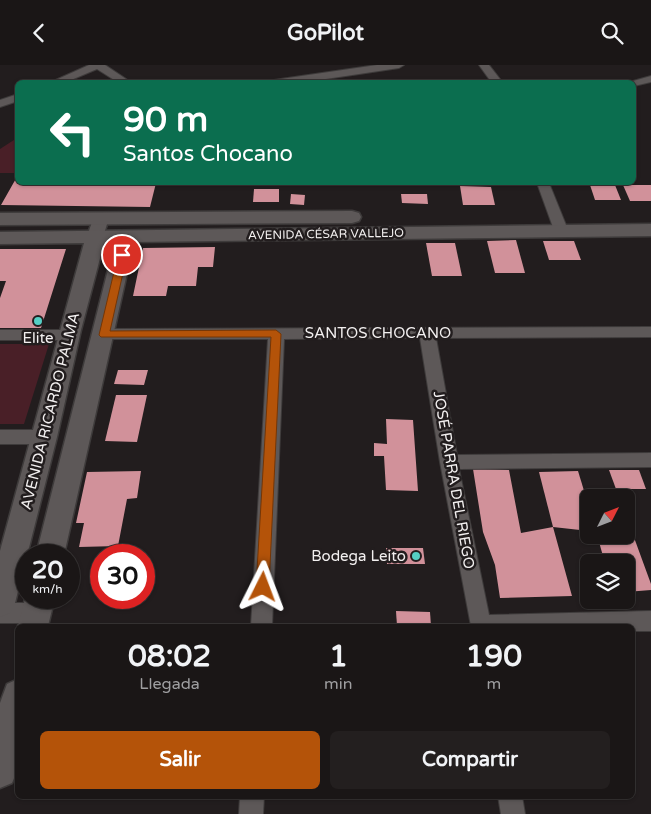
<!DOCTYPE html>
<html lang="es">
<meta charset="utf-8">
<style>
:root{--surface:#1a1616;--page:#231f1f;--text:#f1f3f6;--muted:#9f9fa1;--line:#383535;--accent:#b45309}
body{margin:0;font-family:"Varela Round",sans-serif;background:var(--page);color:var(--text);height:100vh;display:flex;flex-direction:column;font-size:19px;white-space:nowrap}
*{box-sizing:border-box;margin:0}
p{font-size:16px;color:var(--muted)}
.icon{flex:none;width:28px;height:28px;fill:none;stroke:currentColor;stroke-width:2;stroke-linecap:round;stroke-linejoin:round}
.map{position:relative;flex:1;overflow:hidden}
.drawer{position:absolute;left:15px;top:559px;width:620px;height:175px;display:flex;flex-direction:column;background:var(--surface);border-radius:8px;box-shadow:0 1px 4px #0004,0 0 0 1px var(--line)}
.drawer>*{flex:none}
.banner{position:absolute;left:15px;top:15px;width:621px;height:105px;border-radius:8px;box-shadow:0 1px 4px #0004,0 0 0 1px var(--line);background:#0b6e4f;color:#fff;overflow:hidden}
.needle{width:32px;rotate:48deg}
.buttons{position:absolute;left:580px;top:424px;display:grid;gap:10px}
.buttons a{display:grid;place-items:center;width:55px;height:55px;border-radius:8px;background:var(--surface);box-shadow:0 1px 4px #0004,0 0 0 1px var(--line);font-size:25px}
.speed{position:absolute;left:15px;top:479px;display:flex;gap:10px;font-size:25px;font-weight:700;text-align:center}
.speed>*{display:grid;place-content:center;width:65px;height:65px;border-radius:50%;background:var(--surface);box-shadow:0 1px 4px #0004,0 0 0 1px var(--line);line-height:1}
.speed small{font-size:12px;font-weight:400}
.speed .limit{border:8px solid #d22;background:#fff;color:#111}
.pin{position:absolute;display:grid;place-items:center;width:42px;height:42px;color:#fff;margin:-21px;border:2px solid #fff;border-radius:50%;box-shadow:0 1px 5px #0007}
.me{position:absolute;width:55px;margin:-28px;rotate:3deg;stroke-linejoin:round;filter:drop-shadow(0 0 4px #0008)}
.turn{display:flex;align-items:center;gap:18px;height:105px;padding:0 25px;font-size:22px}
.turn .icon{width:65px;height:65px;stroke-width:2.5}
.turn b{display:block;font-size:35px;line-height:42px}
.eta{display:flex;justify-content:space-evenly;align-items:center;height:85px;text-align:center}
.eta b{font-size:30px;font-weight:800;line-height:35px}
.button{display:flex;gap:10px;margin-top:auto;padding:10px 25px}
.button a{flex:1;height:58px;border-radius:8px;background:var(--accent);color:#fff;font-size:20px;font-weight:800;line-height:58px;text-align:center}
.button a+a{background:var(--page);color:var(--text)}
header{display:flex;justify-content:space-between;align-items:center;height:65px;padding:0 25px;background:var(--surface);font-size:22px;font-weight:800}
.map>svg:first-child{display:block}
.green{fill:#491f27}
.building{fill:#d1919a}
.lines{fill:none;stroke-linecap:round;stroke-linejoin:round}
.minor-casing{stroke:#3e3b3b;stroke-width:2}
.tertiary-casing{stroke:#3e3b3b;stroke-width:3}
.secondary-casing{stroke:#3e3b3b;stroke-width:3}
.minor{fill:#5d5858;fill-rule:evenodd}
.tertiary{fill:#5d5858;fill-rule:evenodd}
.secondary{fill:#5d5858;fill-rule:evenodd}
.route{fill:#b45309;stroke:#753606}
.poi-dot{fill:#55cec4;stroke:#221d1e;stroke-width:2}
.labels{text-anchor:middle;stroke-width:5;stroke-linejoin:round;paint-order:stroke}
.far-street-label{font-size:12px;fill:#f3f0f0;stroke:#221d1e}
.street-label{font-size:15px;fill:#f3f0f0;stroke:#221d1e}
.poi-label{font-size:15px;fill:#f3f0f0;stroke:#221d1e}
</style>
<header><svg class="icon" aria-label="back" viewBox="0 0 24 24"><path d="M15 5l-7 7 7 7"/></svg>GoPilot<svg class="icon" aria-label="search" viewBox="0 0 24 24"><circle cx="10" cy="10" r="6"/><path d="M15 15l6 6"/></svg></header>
<div class="map">
<svg width="651" height="749" viewBox="0 0 651 749">
<rect width="100%" height="100%" fill="#221d1e"/>
<g class="green">
<path d="M17,73V108H0V84Z"/>
<path d="M0,279H49L24,359H0Z"/>
</g>
<g class="building">
<path d="M18,110V118H156L150,142L1,140Z"/>
<path d="M590,120H615L621,135H595Z"/>
<path d="M623,120H651V136H630Z"/>
<path d="M460,121L491,122L495,140H463Z"/>
<path d="M254,124H279V137H253Z"/>
<path d="M291,129L305,130L304,140L290,139Z"/>
<path d="M401,129H427L428,139L402,138Z"/>
<path d="M516,175L525,208H495L487,176Z"/>
<path d="M543,176H574L581,195H549Z"/>
<path d="M426,178H455L462,211H432Z"/>
<path d="M215,182L213,202H198L196,221H168L166,231H133L143,183Z"/>
<path d="M0,184H66L41,263H0V233L6,216H0Z"/>
<path d="M118,305H148L144,320L114,319Z"/>
<path d="M116,330H147L137,377L105,376Z"/>
<path d="M386,354L413,355L418,426L386,425L384,391H374V378L387,379Z"/>
<path d="M473,404L509,405L521,468L553,462L572,531L500,533L495,500L483,467Z"/>
<path d="M609,405H639L646,424H616Z"/>
<path d="M141,406L137,433L127,434L118,481L79,482L84,458H76L87,407Z"/>
<path d="M578,406L589,442V466L553,462L539,407Z"/>
<path d="M626,467H632L651,519V525L626,527V498H605L597,470H626Z"/>
<path d="M386,483H423L425,499H387Z"/>
<path d="M396,546L430,547L431,561H397Z"/>
</g>
<g class="lines">
<defs>
<g id="minor">
<path d="M89,0H105L132,18H119L97,4L64,18H49Z"/>
<path d="M377,0H404L399,3L299,18H269L274,15Z"/>
<path d="M479,0H489L503,18H492Z"/>
<path d="M651,11V17L634,21V18H626Z"/>
<path d="M18,29V36L0,42V35Z"/>
<path d="M537,118H549L568,165L566,168L561,169L554,165Z"/>
<path d="M651,262V272L436,273L457,390L651,388V402L459,404L489,550L651,546V566H632V561H471L440,397L420,273L284,274L272,561H251L268,274H104L99,273L96,269L99,265L104,264Z"/>
<path d="M0,265H69L74,266L77,270L74,274L69,275H0Z"/>
<path d="M0,365H45L51,367L54,372L51,377L45,379H0Z"/>
<path d="M0,538H36L43,541L46,548L43,555L36,558H0Z"/>
<path d="M240,731H264L263,749H239Z"/>
<path d="M498,731H522L525,749H501Z"/>
</g>
<path id="tertiary" d="M101,148L107,149L109,153L102,175L96,176L90,175L87,171L95,149Z"/>
<g id="secondary">
<path d="M352,146L359,148L361,152L359,156L352,158L0,160V148Z"/>
<path d="M651,159V171L134,177L64,490H36L115,177L104,178L81,265L57,372L15,538L10,548L0,552V486L84,178L0,179V167Z"/>
<path d="M26,530V532H55L48,561H18Z"/>
<path d="M18,614V704L12,718L0,723V638L7,619Z"/>
</g>
</defs>
<use href="#minor" class="minor-casing"/>
<use href="#tertiary" class="tertiary-casing"/>
<use href="#secondary" class="secondary-casing"/>
<use href="#minor" class="minor"/>
<use href="#tertiary" class="tertiary"/>
<use href="#secondary" class="secondary"/>
</g>
<path class="route" d="M122,187L127,190L110,266L276,265L281,269L269,522L268,526L263,528L258,526L256,522L271,272H101L99,270L118,190Z"/>
<g class="poi-dot">
<circle cx="38" cy="256" r="5"/>
<circle cx="416" cy="491" r="5"/>
</g>
<g class="labels">
<g class="far-street-label">
<text transform="translate(326 169) rotate(-1)" y="4">AVENIDA CÉSAR VALLEJO</text>
</g>
<g class="street-label">
<text x="378" y="273">SANTOS CHOCANO</text>
<text transform="translate(50 346) rotate(-76)" y="5">AVENIDA RICARDO PALMA</text>
<text transform="translate(454 415) rotate(80)" y="5">JOSÉ PARRA DEL RIEGO</text>
</g>
<g class="poi-label">
<text x="38" y="278">Elite</text>
<text x="406" y="496" text-anchor="end">Bodega Leito</text>
</g>
</g>
</svg>
<div class="buttons">
<a><svg class="needle" viewBox="-14 -14 28 28"><path d="M0-13l5 13h-10z" fill="#e53935"/><path d="M0 13l5-13h-10z" fill="#9f9fa1"/></svg></a>
<a><svg class="icon" aria-label="layers" viewBox="0 0 24 24"><path d="M12 4l9 5-9 5-9-5zM3 14l9 5 9-5"/></svg></a>
</div>
<div class="speed"><div>20<small>km/h</small></div><div class="limit">30</div></div>
<div class="pin" style="left:122px;top:190px;background:#d93025"><svg class="icon" aria-label="arrive" viewBox="0 0 24 24"><path d="M6 21V4h12l-3 4 3 4H6"/></svg></div>
<svg class="me" style="left:263px;top:522px" viewBox="-20 -20 40 40"><path d="M0-17L14 15 0 8-14 15z" fill="#b45309" stroke="#fff" stroke-width="4"/></svg>
<div class="banner">
<div class="turn"><svg class="icon" aria-label="left" viewBox="0 0 24 24"><path d="M17 20v-9H6M10 6l-5 5 5 5"/></svg><div><b>90 m</b>Santos Chocano</div></div>
</div>
<section class="drawer">
<div class="eta">
<div><b>08:02</b><p>Llegada</p></div>
<div><b>1</b><p>min</p></div>
<div><b>190</b><p>m</p></div>
</div>
<div class="button"><a>Salir</a><a>Compartir</a></div>
</section>
</div>
